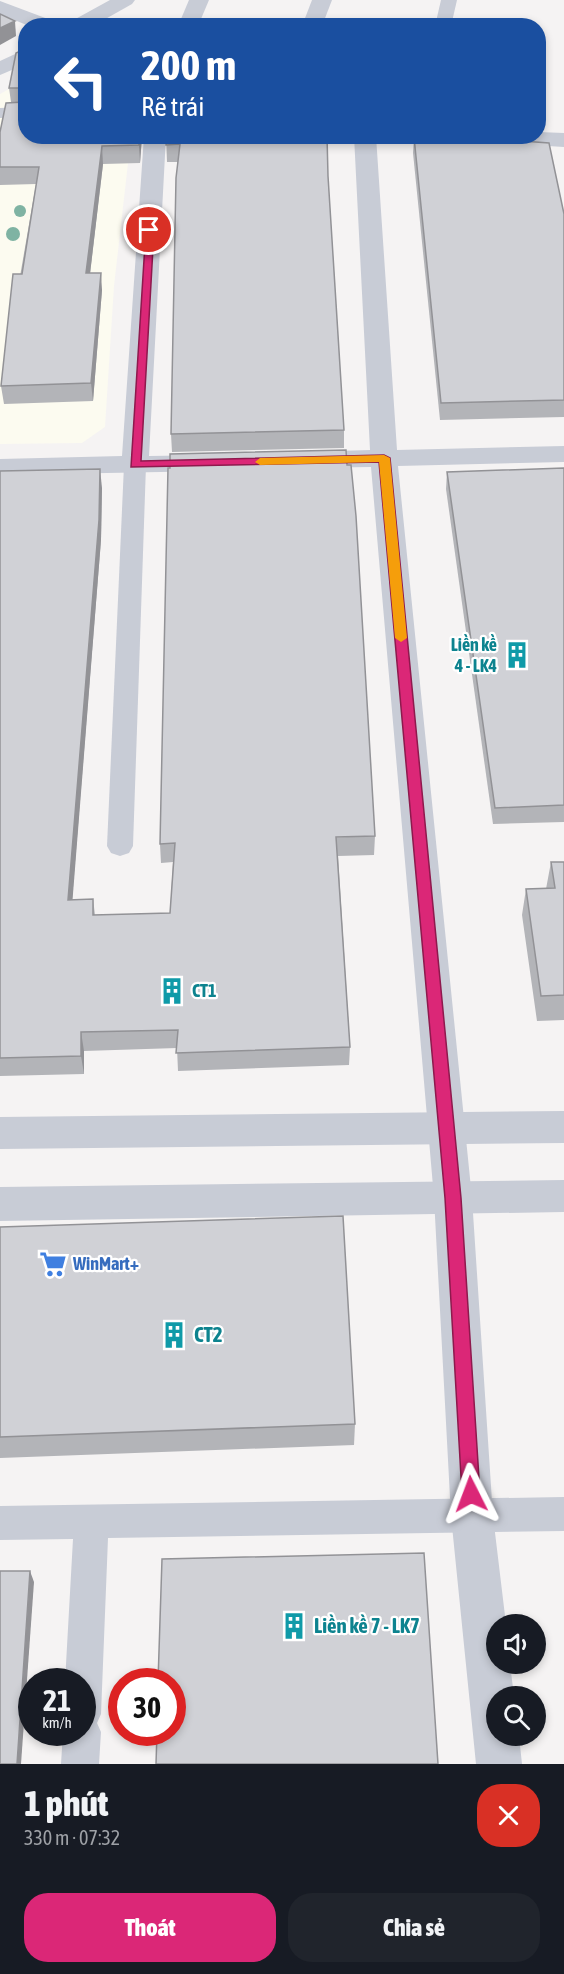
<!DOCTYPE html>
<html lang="vi">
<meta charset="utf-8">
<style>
:root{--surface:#171b24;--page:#20242c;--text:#f1f3f6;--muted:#9ea1a6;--accent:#db2777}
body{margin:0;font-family:"Asap Condensed",sans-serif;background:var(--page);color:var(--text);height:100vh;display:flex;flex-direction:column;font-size:22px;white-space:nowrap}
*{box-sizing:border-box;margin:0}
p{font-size:20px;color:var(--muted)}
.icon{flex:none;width:33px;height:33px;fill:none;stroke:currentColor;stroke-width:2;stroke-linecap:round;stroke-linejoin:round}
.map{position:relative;height:1764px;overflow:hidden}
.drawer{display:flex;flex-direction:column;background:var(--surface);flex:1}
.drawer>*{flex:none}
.top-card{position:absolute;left:18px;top:18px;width:528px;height:126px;border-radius:24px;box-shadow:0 3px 9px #0003;background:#1a4fa0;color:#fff;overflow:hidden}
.tools{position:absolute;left:486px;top:1614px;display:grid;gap:12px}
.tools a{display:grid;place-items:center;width:60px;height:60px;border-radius:50%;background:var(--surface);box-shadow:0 3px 9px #0003;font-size:30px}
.speed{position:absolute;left:18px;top:1668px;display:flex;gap:12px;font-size:30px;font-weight:700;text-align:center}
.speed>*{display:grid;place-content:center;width:78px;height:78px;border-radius:50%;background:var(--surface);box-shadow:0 3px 9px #0003;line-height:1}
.speed small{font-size:15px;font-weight:400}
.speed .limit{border:9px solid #d22;background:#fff;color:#111}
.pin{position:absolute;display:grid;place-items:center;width:51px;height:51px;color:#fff;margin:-26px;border:3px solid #fff;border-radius:50%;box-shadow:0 2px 6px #0007}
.me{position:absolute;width:66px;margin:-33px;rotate:357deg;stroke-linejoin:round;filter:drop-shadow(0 0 4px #0008)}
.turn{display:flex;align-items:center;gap:21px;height:126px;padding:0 24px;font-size:27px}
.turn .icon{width:78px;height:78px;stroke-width:2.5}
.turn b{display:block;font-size:42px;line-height:51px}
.round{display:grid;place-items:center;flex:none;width:63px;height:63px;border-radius:24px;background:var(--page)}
.headline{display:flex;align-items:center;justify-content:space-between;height:102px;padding:0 24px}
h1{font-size:36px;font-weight:800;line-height:45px}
.button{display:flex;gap:12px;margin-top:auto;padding:12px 24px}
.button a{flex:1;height:69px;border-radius:24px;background:var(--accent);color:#fff;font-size:24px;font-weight:800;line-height:69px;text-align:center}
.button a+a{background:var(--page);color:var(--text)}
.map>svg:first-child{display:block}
.commercial{fill:#fcfbf0}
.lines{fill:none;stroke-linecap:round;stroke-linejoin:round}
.service{fill:#c8ccd6;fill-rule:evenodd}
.minor{fill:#c8ccd6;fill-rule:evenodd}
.tertiary{fill:#c8ccd6;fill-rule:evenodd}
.tree{fill:#7fb3a3}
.wall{fill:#b3b4b8}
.shaded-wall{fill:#929296}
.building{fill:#d0d1d6;stroke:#929296;stroke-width:1.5}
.route{fill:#db2777;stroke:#8e194d;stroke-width:1.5}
.slow{fill:#f59e0b}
.labels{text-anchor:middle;stroke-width:4.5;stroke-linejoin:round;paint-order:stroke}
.culture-label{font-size:18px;font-weight:bold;fill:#0d838f;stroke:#fff;text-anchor:end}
.shop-label{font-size:18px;font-weight:bold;fill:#366cbe;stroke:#fff;text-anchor:start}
.near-culture-label{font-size:21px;font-weight:bold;fill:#0d838f;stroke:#fff;text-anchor:start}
</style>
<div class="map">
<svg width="564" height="1764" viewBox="0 0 564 1764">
<rect width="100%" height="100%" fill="#f5f3f3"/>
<path class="commercial" d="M25,80L26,136L131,137L114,286L105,427L82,443L0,444V94Z"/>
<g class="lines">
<g class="service">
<path d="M441,0H457L451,26H435Z"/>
<path d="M26,107V117L0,118V108Z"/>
<path d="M135,458L143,460L146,465L133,846L129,853L120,856L111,853L107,846L124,465L127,460Z"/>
<path d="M564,1497V1531L108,1538L101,1714L97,1723L101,1732L99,1764H61L63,1732H82V1682H65L73,1539L0,1540V1506Z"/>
</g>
<g class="minor">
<path d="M110,0H135L132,4L93,26H67L70,22Z"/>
<path d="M189,0H209L198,26H178Z"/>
<path d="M312,0H332L322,26H302Z"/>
<path d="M0,1L56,22L59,26H29L0,14Z"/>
<path d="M26,49V64L0,75V61Z"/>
<path d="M538,132L564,133V147L498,143L490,141L487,136H538Z"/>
<path d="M144,136H166L149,456L214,455L223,457L227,463L223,469L214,471L0,475V459L122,456Z"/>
<path d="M354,136H376L397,450L564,446V462L398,466L472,1198L493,1516L506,1624H496V1664H510L514,1696H496V1736H519L522,1764H476L451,1516L434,1198L371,467L302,468L293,466L289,460L293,454L302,452L370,450Z"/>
</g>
<g class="tertiary">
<path d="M564,1111V1143L0,1149V1117Z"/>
<path d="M564,1180V1212L0,1221V1187Z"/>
</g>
</g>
<g class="tree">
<circle cx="20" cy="211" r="6"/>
<circle cx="13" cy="234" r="7"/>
</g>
<g class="wall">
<path d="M26,47V136H142L140,163L103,164L90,273L102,290L93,401L4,404L1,386L36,184L0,185V132L11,102L9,88Z"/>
<path d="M166,136L328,176L344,430V448L172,452L171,434L178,162H167Z"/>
<path d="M414,137L564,214V417L440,420L413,153Z"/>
<path d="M564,468V822L493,824L446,489L447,472Z"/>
<path d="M0,471L102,488L101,540L72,900L93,899L95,915L170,913L173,862L161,863L160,844L375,836L374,855L338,856L350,1047L349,1065L178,1071L177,1048L84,1051V1074L0,1076Z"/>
<path d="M551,862H564V1020L537,1021L522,915L526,889H546Z"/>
<path d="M0,1227L355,1424L354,1445L0,1458Z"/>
</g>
<g class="shaded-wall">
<path d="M15,21L16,36L0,45V28Z"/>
<path d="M139,136H142L140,163L139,145Z"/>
<path d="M102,146L103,164L88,291L86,273Z"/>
<path d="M101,273L102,290L93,401L91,383Z"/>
<path d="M100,469L102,488L101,540L71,919L68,900Z"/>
<path d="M81,1032L84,1051V1074L81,1056Z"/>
<path d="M30,1571L34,1582L21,1764H17Z"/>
</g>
<g class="building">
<path d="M0,14L15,21L0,28Z"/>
<path d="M26,47V88H9L16,53L25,49Z"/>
<path d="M26,101V136H139V145L102,146L86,273H101L91,383L1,386L13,274H22L39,167H0V132L6,103L24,102Z"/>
<path d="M166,136H327L328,176L344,430L171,434L176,178L180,144L166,145Z"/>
<path d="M414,137L480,138L549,143L564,214V400L441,403Z"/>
<path d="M346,450L347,465H351L356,516L375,836L336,837L350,1047L176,1053L178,1030L81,1032V1056L0,1058V471L100,469L99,520L68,900L93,899V915L170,913L175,843L160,844L168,468H170V454Z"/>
<path d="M564,468V805L495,808L447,472Z"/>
<path d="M551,862H564V995L541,996L526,889L555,888Z"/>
<path d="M343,1216L355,1424L0,1437V1227Z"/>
<path d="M424,1553L438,1764H156L157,1732H172V1682H158L162,1559Z"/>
<path d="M0,1571H30L17,1764H0Z"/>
</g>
<path class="route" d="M146,228L154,230L141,461L384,455L390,458L461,1198L480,1494L477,1500L471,1502L465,1500L462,1494L445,1198L379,462L131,467Z"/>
<path class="slow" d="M384,455L390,458L407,638L401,642L395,638L379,462L260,465L255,462L260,458Z"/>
<defs>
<symbol id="building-bare" viewBox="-9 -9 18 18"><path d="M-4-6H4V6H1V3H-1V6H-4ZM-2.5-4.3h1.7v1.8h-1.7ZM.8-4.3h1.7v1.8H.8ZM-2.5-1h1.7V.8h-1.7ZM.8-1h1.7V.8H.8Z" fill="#0f9aa8" stroke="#fff" stroke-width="2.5" paint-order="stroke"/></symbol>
<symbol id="supermarket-bare" viewBox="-9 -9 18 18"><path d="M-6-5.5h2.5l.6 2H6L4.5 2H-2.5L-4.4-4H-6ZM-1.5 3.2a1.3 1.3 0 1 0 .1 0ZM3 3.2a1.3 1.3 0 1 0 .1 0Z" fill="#3f7fe0" stroke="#fff" stroke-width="2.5" paint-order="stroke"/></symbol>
</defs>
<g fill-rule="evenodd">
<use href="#building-bare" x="498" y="636" width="38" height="38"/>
<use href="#building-bare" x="153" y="972" width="38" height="38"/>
<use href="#supermarket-bare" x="34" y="1245" width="38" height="38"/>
<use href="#building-bare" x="155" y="1316" width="38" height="38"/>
<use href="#building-bare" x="275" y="1607" width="38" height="38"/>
</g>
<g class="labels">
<g class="culture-label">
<text x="497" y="651">Liền kề<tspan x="497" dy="21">4 - LK4</tspan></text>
<text x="192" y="997" text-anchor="start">CT1</text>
</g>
<g class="shop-label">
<text x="73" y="1270">WinMart+</text>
</g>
<g class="near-culture-label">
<text x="194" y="1342">CT2</text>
<text x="314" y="1633">Liền kề 7 - LK7</text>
</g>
</g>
</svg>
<div class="tools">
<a><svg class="icon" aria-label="sound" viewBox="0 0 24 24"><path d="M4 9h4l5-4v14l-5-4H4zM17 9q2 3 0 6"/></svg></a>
<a><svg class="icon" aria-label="search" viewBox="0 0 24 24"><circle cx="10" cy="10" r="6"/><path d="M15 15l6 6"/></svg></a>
</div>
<div class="speed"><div>21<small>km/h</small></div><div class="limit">30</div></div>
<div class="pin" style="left:149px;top:230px;background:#d93025"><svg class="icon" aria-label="arrive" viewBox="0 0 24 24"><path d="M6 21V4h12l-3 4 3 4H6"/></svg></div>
<svg class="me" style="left:471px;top:1494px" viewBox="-20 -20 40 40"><path d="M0-17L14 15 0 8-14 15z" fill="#db2777" stroke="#fff" stroke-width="4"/></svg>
<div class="top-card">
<div class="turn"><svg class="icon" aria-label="left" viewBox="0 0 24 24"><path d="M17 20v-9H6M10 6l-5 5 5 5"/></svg><div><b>200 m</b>Rẽ trái</div></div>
</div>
</div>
<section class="drawer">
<div class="headline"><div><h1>1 phút</h1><p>330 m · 07:32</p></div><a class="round" style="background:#d93025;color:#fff"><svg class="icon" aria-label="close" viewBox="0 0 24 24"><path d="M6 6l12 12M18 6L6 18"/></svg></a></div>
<div class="button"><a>Thoát</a><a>Chia sẻ</a></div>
</section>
